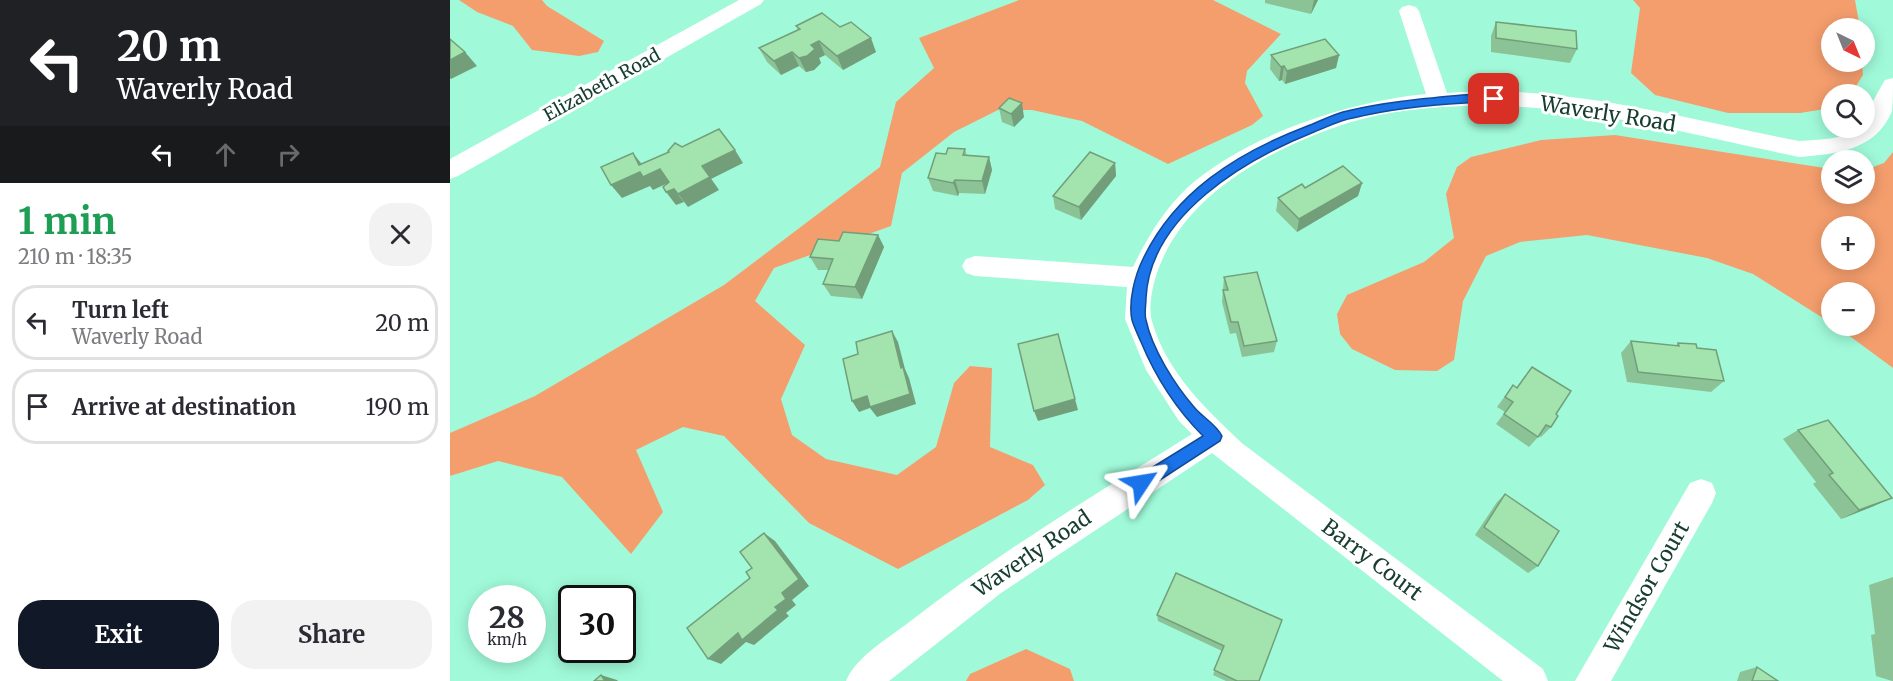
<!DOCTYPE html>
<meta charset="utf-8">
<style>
:root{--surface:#fff;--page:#f2f2f3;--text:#2b2b33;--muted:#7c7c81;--line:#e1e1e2;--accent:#111827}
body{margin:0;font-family:Merriweather,serif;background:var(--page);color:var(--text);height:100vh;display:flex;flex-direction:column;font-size:22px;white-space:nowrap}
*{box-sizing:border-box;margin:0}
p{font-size:20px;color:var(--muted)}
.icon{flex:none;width:33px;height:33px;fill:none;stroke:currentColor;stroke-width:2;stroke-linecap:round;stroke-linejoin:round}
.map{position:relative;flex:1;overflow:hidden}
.drawer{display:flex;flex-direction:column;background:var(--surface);width:450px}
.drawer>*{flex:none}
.banner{background:#202124;color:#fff;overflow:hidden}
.needle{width:39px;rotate:137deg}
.tools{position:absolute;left:1371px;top:18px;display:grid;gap:12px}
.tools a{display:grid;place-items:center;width:54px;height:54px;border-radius:50%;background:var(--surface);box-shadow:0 3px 15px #0003;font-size:30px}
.speed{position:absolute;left:18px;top:585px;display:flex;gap:12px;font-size:30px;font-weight:700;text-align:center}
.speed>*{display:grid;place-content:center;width:78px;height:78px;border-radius:50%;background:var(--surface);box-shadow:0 3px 15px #0003;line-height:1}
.speed small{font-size:15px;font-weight:400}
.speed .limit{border:3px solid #111;border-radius:9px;background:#fff;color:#111}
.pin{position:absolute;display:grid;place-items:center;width:51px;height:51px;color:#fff;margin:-26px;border-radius:12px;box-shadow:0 3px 9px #0006}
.me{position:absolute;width:66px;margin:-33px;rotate:57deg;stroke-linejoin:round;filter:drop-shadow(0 0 4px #0008)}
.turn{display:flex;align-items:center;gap:21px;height:126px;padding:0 18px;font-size:27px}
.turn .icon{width:78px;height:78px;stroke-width:2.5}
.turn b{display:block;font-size:42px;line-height:51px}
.lanes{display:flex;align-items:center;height:57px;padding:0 18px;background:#0003;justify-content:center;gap:30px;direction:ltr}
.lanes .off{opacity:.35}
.round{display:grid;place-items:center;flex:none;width:63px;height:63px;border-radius:24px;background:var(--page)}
.summary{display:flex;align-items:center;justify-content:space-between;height:102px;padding:0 18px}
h1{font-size:36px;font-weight:700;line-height:45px;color:#1e9e55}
.cta{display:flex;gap:12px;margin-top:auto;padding:12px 18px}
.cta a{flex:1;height:69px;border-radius:24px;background:var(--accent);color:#fff;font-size:24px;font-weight:700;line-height:69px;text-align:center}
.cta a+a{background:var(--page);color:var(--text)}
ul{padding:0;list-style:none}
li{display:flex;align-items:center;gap:18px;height:75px;margin:0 12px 9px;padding:0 6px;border:3px solid var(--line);border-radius:24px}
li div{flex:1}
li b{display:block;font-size:22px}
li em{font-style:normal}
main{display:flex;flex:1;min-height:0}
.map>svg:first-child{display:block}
.green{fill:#f59e6d;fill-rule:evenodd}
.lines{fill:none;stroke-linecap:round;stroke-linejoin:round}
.minor{fill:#fff;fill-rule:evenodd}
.wall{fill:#8cc396}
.shaded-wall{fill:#729f7a}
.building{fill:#a3e3ae;stroke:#729f7a;stroke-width:1.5}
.route{fill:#1a73e8;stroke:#114b97;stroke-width:1.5}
.labels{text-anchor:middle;stroke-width:6;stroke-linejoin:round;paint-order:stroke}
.far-street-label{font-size:18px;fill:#173d31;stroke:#fff}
.street-label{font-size:21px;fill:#173d31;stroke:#fff}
</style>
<main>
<section class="drawer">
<div class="banner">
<div class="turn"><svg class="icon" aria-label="left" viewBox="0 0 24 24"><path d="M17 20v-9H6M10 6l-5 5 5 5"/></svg><div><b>20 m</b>Waverly Road</div></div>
<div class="lanes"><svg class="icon" aria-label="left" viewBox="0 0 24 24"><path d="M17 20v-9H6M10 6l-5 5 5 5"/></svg><svg class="icon off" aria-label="ahead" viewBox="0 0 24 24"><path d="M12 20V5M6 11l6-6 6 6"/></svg><svg class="icon off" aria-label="right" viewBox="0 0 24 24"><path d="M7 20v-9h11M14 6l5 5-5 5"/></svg></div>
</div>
<div class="summary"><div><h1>1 min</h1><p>210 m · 18:35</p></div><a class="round"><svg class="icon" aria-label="close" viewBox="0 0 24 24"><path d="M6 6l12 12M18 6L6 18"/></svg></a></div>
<ul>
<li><svg class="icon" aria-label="left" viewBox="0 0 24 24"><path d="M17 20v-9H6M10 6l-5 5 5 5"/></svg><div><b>Turn left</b><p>Waverly Road</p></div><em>20 m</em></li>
<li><svg class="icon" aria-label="arrive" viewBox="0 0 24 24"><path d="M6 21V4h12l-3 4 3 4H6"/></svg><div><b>Arrive at destination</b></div><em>190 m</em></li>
</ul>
<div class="cta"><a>Exit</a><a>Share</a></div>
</section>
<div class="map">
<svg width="1443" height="681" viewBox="0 0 1443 681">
<rect width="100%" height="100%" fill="#a0fada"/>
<g class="green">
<path d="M9,0H92L97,6L154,41L148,52L129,56L82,50L63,26L27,12Z"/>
<path d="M569,0H763L831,34L797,71L795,83L813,116L802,125L718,164L632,121L582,110H548L504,132L452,173L441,226L324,268L305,301L355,345L331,399L342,435L376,459L447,475L486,447L504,383L520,366L542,368L540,447L583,465L595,485L578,500L448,569L359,523L274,436L233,427L186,450L213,512L181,554L112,477L48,461L0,476V433L85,396L274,285L430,167L446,102L484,68L469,38Z"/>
<path d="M1183,0H1405L1410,28H1382V62H1412L1413,75L1401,94H1382L1381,108L1350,113H1278L1205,95L1181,73L1190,8Z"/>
<path d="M1165,135L1381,169L1382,194H1414L1415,170L1434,163L1443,152V368L1386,326H1414V292H1382L1381,323L1303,274L1257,258L1137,235L1070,242L1036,256L1013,301L1004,360L987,371L945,370L902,349L890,334L887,314L897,295L974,262L1004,238L996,194L1007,167L1021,157L1091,140ZM1382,226H1414V260H1382Z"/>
<path d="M576,649L620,669L624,681H516L520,674Z"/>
</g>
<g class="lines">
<g class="minor">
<path d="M289,0H314L311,4L8,176L0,179V159Z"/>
<path d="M959,5L966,7L969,11L997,93C1112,83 1236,119 1349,141C1361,140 1376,140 1388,137C1399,133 1402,128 1414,128V117L1432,85L1435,80L1443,78C1443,88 1443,102 1442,111C1426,151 1385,154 1349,157C1246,136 1128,103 1023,106C984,106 939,111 901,122C829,145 745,187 713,258C705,275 697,303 702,321C716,372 756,409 793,444L1093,669L1098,681H1053L762,453L551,593L439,681H396C406,657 437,639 458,623C548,553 646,494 742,434L729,421L696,370L675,319L677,287L525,276L516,273L512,266L516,259L525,256L683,267C697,238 713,211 737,188C794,136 899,101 976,94L949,11L952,7Z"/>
<path d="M1251,479L1262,483L1266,493L1262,503L1161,681H1125L1240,483Z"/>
</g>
</g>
<g class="wall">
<path d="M815,0H868L861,14L815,3Z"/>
<path d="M1046,22L1127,49L1120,63L1041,52V36Z"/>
<path d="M346,26L390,27L426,52L393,70L375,55L369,58L371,63L364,70L356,72L349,66L331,75L317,62L309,48L348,30Z"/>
<path d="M821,55H889L886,68L835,84L832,80L829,81L820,69Z"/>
<path d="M549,108L574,117L564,127L552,122Z"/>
<path d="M515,149L517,156L539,157L542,170L535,194L509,193L508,196L483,191L478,178L496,154Z"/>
<path d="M665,163L666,176L631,220L605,209L603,196Z"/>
<path d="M912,183L908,196L847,232L826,211L828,198Z"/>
<path d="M428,235L434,247L412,299L381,296L373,284L379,270H368L360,257Z"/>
<path d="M774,277L827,341L824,352L792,357L786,333L780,334L772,302Z"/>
<path d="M1181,341L1225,346L1228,343L1247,348L1274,381L1261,392L1177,382L1171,353Z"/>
<path d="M1082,367L1106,414L1101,427L1091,437L1089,436L1079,447L1046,424L1055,412L1047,407L1063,385L1066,388Z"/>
<path d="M1348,430L1424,506L1391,519L1363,484L1366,482L1333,439Z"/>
<path d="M1055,494L1088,566L1078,573L1025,535L1047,502Z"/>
<path d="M726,573L809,681H776L763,675L772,651L708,621L707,615Z"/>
<path d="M1443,577V681H1442L1426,676L1421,635L1425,634L1419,585Z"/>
<path d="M1307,667L1328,681H1287L1290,672Z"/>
</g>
<g class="shaded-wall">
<path d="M864,0H868L861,14Z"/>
<path d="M421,38L426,52L393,70L387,56Z"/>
<path d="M369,41L375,55L369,58L371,63L364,70L356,72L349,58L361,45Z"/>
<path d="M15,52L27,66L1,79L0,78V60Z"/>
<path d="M342,52L349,66L331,75L324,61Z"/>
<path d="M889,55L886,68L835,84L837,71Z"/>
<path d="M834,66L832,80L829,81L831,67Z"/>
<path d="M572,103L574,117L564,127L561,114Z"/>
<path d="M285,150L293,163L261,179L252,166Z"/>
<path d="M183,153L194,167L210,169L220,182L203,190L200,186L172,198L161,185L189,165Z"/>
<path d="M539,157L542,170L535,194L532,181Z"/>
<path d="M665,163L666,176L631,220L629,207Z"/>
<path d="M260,177L269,190L238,207L228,194Z"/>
<path d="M505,180L509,193L508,196L503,183Z"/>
<path d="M912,183L908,196L847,232L849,219Z"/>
<path d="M224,189L234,202L226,205L216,192Z"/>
<path d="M428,235L434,247L412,299L405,287Z"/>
<path d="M442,331L448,342L455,369L459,378L466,404L427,417L420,408L409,412L402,401L451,368Z"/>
<path d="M625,399L628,410L588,421L584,411Z"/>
<path d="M1442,498L1424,506L1391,519L1409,510Z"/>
<path d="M314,533L325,541L359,586L342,600L346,605L336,613L339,616L304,645L296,642L271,664L258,659L288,633L325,607Z"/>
<path d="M151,675L167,680L168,681H155Z"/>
</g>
<g class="building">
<path d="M372,13L390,27L401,22L421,38L387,56L369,41L361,45L365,49L357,56L349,58L342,52L324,61L309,48L350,29L346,26Z"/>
<path d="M1046,22L1126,31L1127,49L1046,38Z"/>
<path d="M0,39L15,52L0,60Z"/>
<path d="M875,39L889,55L837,71L834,66L831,67L821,55Z"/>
<path d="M559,98L572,103L561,114L549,108Z"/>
<path d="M269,129L285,150L252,166L260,177L228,194L224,189L216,192L213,187L219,182L210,169L193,177L190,172L161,185L151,167L183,153L189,165L219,152L218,151L225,143L232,147Z"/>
<path d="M498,148L515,149L513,155L539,157L532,181L505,180L503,183L478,178L486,153L496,154Z"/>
<path d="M640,152L665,163L629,207L603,196Z"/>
<path d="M893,166L912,183L849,219L828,198L852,184L855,188Z"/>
<path d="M393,232L428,235L405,287L373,284L383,259L360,257L368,239L389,241Z"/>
<path d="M807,272L827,341L794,346L788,322H781L773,290H778L774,277Z"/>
<path d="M442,331L451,368L453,367L460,394L420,407L417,396L402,401L393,359L408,354L406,342Z"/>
<path d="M608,334L625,399L584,411L568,344Z"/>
<path d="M1181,341L1229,346L1228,343L1246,344L1247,348L1266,350L1274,381L1188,372Z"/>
<path d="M1082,367L1121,391L1106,414L1108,416L1101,427L1096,425L1088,437L1054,414L1063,402L1055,397L1063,385L1067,388Z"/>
<path d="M1378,420L1442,498L1409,510L1379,475L1383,473L1348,430Z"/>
<path d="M1055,494L1109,531L1088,566L1034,527Z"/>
<path d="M314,533L349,579L332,593L336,599L325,607L328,610L292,640L288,633L258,659L237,628L300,578L296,572L302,568L290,552Z"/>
<path d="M726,573L832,620L809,681H787L764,670L774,646L707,615Z"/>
<path d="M1307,667L1328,681H1302Z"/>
<path d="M151,675L155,681H144Z"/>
</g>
<path class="route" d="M1024,94L1044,96L1050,99C1043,106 1025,102 1015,103C977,105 940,109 903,118C890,120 877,127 864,132C796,159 700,215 696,298C696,305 694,314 696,320C702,349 725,385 744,407C752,417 766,424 772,436L770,441L696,489L691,491L685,489L683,483L685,478L753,436C725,408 706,378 691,342C688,335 684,327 682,320C678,302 685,275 693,259C725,192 787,153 855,127C869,122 883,114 897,111C939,101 982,98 1024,94Z"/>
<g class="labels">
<g class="far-street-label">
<text transform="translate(152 85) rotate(-29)" y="6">Elizabeth Road</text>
</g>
<g class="street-label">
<text transform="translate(1158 114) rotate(9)" y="7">Waverly Road</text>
<text transform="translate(582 554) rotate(-34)" y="7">Waverly Road</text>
<text transform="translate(922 560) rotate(37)" y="7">Barry Court</text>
<text transform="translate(1197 587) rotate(-60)" y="7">Windsor Court</text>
</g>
</g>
</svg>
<div class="tools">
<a><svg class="needle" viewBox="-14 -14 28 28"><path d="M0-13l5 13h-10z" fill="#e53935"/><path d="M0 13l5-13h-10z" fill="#7c7c81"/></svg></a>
<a><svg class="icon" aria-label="search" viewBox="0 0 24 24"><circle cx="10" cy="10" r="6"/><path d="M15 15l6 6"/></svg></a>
<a><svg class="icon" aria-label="layers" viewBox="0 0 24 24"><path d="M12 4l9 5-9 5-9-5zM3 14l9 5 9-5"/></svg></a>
<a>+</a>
<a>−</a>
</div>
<div class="speed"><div>28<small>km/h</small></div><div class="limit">30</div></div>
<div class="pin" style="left:1044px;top:99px;background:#d93025"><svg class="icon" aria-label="arrive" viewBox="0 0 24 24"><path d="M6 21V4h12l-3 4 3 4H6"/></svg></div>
<svg class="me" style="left:691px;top:483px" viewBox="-20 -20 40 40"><path d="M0-17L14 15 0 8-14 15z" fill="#1a73e8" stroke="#fff" stroke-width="4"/></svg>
</div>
</main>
